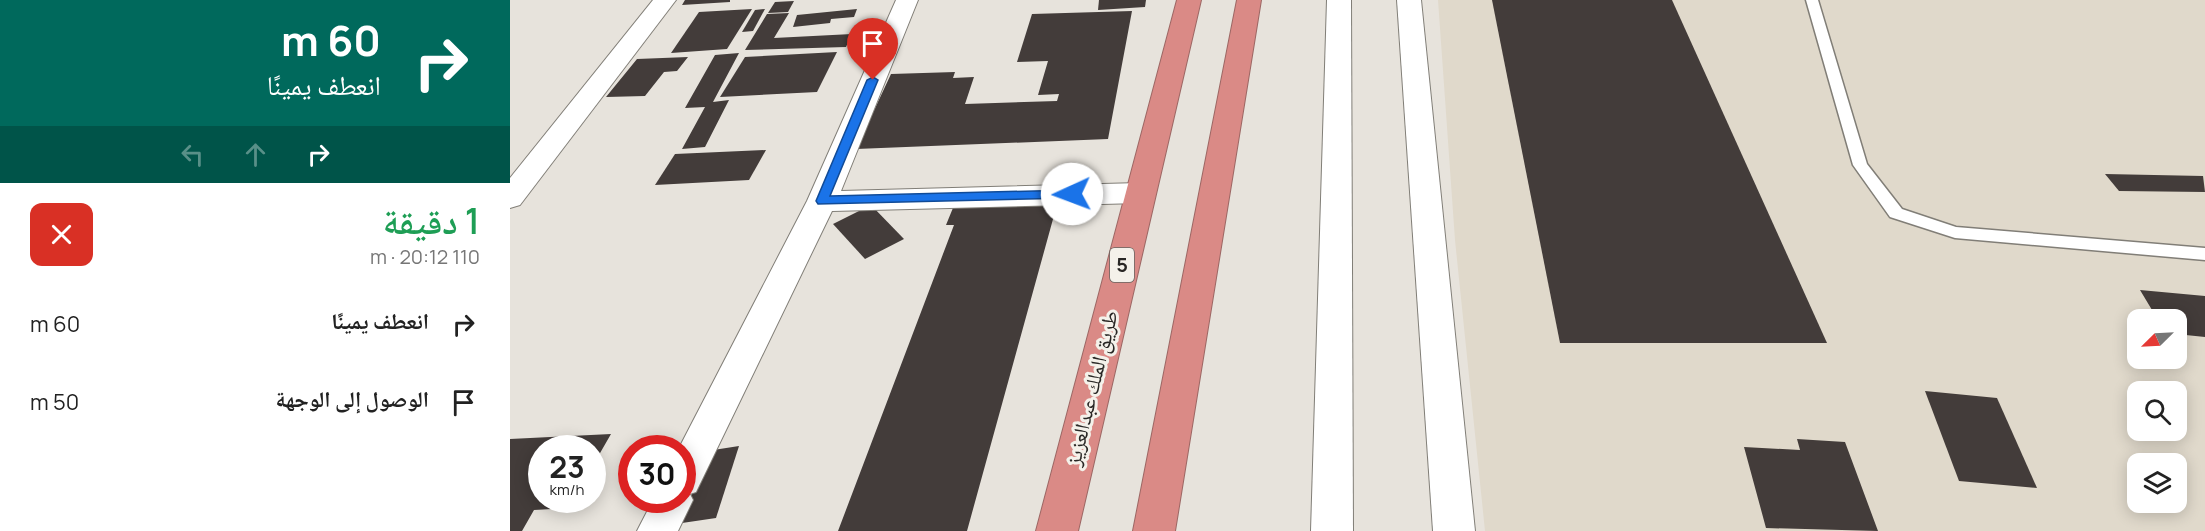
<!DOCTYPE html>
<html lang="ar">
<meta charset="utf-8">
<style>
:root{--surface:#fff;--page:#f6f6f6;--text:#222;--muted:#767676}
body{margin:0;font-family:Manrope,"Noto Naskh Arabic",sans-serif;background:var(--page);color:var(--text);direction:rtl;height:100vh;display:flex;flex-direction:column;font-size:22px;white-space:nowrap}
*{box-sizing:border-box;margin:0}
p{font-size:20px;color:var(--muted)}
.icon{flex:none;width:33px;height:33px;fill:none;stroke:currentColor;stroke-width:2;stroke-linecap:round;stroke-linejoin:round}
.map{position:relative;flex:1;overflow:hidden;direction:ltr}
.sheet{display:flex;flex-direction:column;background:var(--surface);width:510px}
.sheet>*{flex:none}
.top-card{background:#00695c;color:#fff;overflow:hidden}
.needle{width:39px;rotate:246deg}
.tools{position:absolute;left:1617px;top:309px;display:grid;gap:12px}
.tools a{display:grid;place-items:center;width:60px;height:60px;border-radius:12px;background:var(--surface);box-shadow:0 3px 15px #0003;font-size:30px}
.speed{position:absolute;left:18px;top:435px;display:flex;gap:12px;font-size:30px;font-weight:700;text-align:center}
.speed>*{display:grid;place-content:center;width:78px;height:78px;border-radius:50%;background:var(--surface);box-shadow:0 3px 15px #0003;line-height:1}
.speed small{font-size:15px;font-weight:400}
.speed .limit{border:9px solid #d22;background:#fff;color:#111}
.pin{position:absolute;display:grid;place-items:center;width:51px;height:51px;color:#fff;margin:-62px -26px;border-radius:50% 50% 50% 0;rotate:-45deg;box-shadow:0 0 6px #0007}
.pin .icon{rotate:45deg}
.me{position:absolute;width:66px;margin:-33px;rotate:268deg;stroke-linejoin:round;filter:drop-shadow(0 0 4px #0008)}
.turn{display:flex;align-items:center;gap:21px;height:126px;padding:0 30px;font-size:27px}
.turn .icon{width:78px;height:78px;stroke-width:2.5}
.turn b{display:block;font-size:42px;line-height:51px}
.lanes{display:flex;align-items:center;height:57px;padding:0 30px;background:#0003;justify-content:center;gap:30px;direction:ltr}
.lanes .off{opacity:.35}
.round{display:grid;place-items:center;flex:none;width:63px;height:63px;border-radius:12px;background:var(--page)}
.headline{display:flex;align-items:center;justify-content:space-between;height:102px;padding:0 30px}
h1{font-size:36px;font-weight:600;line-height:45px;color:#1e9e55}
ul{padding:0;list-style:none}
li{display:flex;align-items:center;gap:18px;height:78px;padding:0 30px}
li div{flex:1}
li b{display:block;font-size:22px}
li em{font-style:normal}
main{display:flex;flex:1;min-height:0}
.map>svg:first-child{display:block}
.built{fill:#e0d9cb;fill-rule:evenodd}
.building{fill:#433c3a}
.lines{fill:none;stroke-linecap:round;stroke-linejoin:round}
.lane-casing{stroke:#817e77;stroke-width:3}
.street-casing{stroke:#817e77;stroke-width:2}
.secondary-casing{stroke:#817e77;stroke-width:2}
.highway-casing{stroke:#9c6764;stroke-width:2}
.lane{fill:#fff;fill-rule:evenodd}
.street{fill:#fff;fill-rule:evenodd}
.secondary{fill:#fff;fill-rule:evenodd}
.highway{fill:#da8a86;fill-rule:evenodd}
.route{fill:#1a73e8;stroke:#114b97;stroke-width:1.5}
.labels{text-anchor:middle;stroke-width:6;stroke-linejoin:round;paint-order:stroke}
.shield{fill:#f4f1ea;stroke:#666460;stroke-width:1.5}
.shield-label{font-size:20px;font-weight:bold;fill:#292725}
.street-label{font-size:21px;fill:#292725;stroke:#f4f1ea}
</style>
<main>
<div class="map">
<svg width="1695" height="531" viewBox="0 0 1695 531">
<rect width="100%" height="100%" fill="#e7e3dc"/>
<path class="built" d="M928,0H1695V531H975L945,240ZM1628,320H1666V358H1628ZM1628,392H1666V430H1628ZM1628,464H1666V502H1628Z"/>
<g class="building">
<path d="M175,0H220V2L172,5Z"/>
<path d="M589,0H636L635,7L588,10Z"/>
<path d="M982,0H1162L1317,343H1050Z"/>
<path d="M284,1L278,12L258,13L265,2Z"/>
<path d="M242,9L217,49L161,53L189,12Z"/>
<path d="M255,9L243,31L232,32L245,10Z"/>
<path d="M347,9L344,17L321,19L320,23L283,27L287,15Z"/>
<path d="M622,11L598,139L346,149L381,74L445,72L443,78L464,77L455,104L547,101L549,94L528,95L538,61L507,62L522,14Z"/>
<path d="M279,13L264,38L342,34L336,47L235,50L257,14Z"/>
<path d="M327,52L307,92L210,97L235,57Z"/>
<path d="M229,53L203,102L219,100L195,147L172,149L195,107L175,108L205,55Z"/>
<path d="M178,57L167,71L154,72L135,96L96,97L127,59Z"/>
<path d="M256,150L239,180L145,185L165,154Z"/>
<path d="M1595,174L1693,176L1695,192L1609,191Z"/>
<path d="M548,201L457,531H328L444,225H436L445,203Z"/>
<path d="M361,205L394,239L355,259L323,224Z"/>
<path d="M1630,290L1695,296V337L1666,334V320H1648Z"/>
<path d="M1415,391L1487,398L1527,488L1449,481Z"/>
<path d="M101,434L82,467V448H32V500H64L60,508L24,510L12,531H0V439Z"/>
<path d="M1287,439L1335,442L1368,531L1256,528L1234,447L1290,450Z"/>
<path d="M229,446L206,518L172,523L197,451Z"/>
</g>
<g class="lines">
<defs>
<path id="lane" d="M1296,0H1308L1357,164L1392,209L1446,227L1695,248V260L1445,238L1380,217L1343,165Z"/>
<g id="street">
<path d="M143,0H166L10,205L0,208V178Z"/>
<path d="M386,0H408L331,191L630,183L640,186L645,193L640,200L630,203L322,211L186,492L180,494L183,500L168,531H127L143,500H172V448H169L297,201Z"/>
</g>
<g id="secondary">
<path d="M817,0H841L843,531H801Z"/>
<path d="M887,0H911L965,531H923Z"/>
</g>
<g id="highway">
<path d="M667,0H691L568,531H526Z"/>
<path d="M727,0H751L665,531H623Z"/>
</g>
</defs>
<use href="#lane" class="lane-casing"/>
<use href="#street" class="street-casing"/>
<use href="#secondary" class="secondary-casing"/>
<use href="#highway" class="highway-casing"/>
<use href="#lane" class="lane"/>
<use href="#street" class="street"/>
<use href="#secondary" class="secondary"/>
<use href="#highway" class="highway"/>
</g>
<path class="route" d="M363,77L368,80L320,196L562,190L568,194L562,198L308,204L306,201L357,80Z"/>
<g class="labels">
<rect class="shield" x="600" y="248" width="24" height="34" rx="4.5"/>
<g class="shield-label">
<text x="612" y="272">5</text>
</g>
<g class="street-label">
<text transform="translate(582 388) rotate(-76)" y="7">طريق الملك عبدالعزيز</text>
</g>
</g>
</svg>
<div class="tools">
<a><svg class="needle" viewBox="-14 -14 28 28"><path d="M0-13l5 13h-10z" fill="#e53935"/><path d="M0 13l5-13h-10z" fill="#767676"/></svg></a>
<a><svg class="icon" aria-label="search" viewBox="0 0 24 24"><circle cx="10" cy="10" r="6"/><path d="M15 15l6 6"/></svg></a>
<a><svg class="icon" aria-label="layers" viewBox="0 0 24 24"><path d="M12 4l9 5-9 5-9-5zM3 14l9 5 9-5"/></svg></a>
</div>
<div class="speed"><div>23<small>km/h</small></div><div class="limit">30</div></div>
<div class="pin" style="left:363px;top:80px;background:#d93025"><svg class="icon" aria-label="arrive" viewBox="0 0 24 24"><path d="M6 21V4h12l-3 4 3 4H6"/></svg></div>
<svg class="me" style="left:562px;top:194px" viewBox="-20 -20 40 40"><circle r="19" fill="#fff"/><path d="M0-13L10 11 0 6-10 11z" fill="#1a73e8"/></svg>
</div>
<section class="sheet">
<div class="top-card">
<div class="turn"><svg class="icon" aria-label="right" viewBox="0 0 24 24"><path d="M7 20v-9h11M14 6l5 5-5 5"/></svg><div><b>60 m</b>انعطف يمينًا</div></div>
<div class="lanes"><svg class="icon off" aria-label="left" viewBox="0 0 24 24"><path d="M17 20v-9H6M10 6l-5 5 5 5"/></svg><svg class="icon off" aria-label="ahead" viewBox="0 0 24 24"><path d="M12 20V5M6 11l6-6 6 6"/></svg><svg class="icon" aria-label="right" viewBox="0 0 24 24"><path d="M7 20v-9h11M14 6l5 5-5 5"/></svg></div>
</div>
<div class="headline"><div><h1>1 دقيقة</h1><p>110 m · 20:12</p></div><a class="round" style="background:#d93025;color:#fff"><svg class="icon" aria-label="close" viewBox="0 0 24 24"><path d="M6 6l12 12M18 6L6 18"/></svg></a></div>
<ul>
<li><svg class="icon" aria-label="right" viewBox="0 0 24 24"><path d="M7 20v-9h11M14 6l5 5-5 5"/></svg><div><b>انعطف يمينًا</b></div><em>60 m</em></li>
<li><svg class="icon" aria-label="arrive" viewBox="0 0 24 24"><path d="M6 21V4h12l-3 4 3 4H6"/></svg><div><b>الوصول إلى الوجهة</b></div><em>50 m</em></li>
</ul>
</section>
</main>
